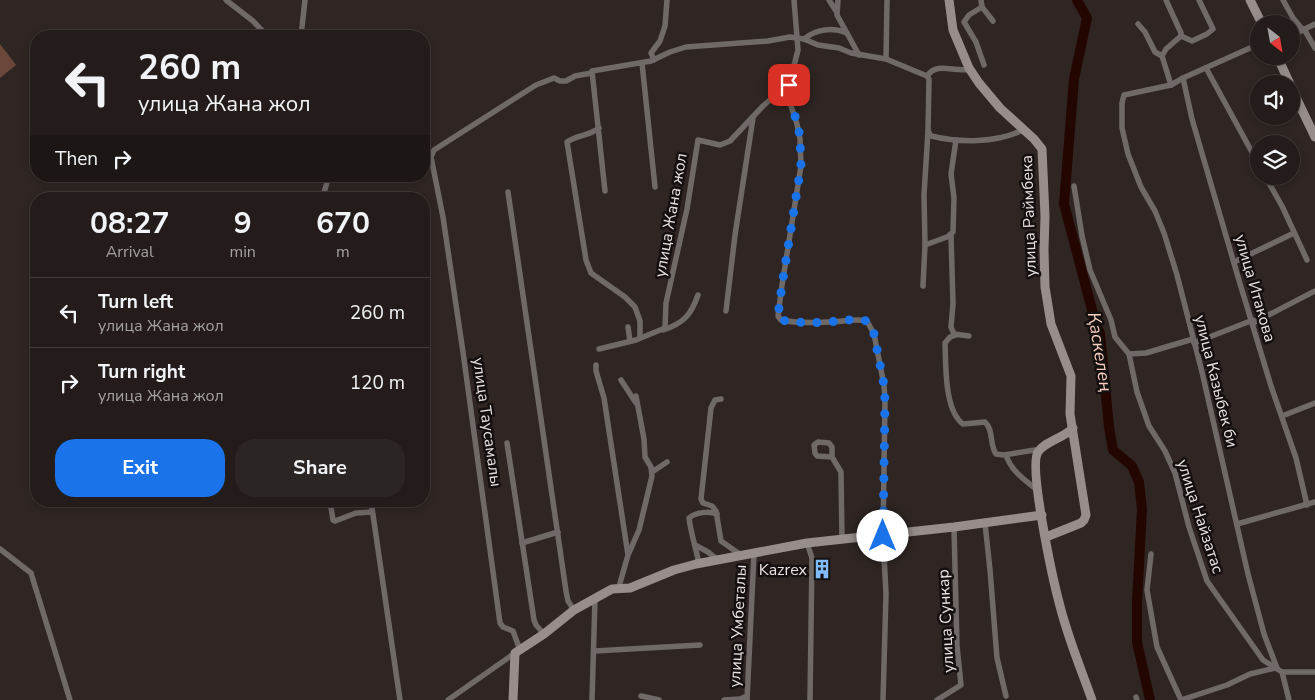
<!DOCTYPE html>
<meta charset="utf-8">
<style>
:root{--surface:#231c1a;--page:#2b2523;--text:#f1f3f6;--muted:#a3a1a2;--line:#403a39;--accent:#1a73e8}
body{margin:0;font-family:"Nunito Sans",sans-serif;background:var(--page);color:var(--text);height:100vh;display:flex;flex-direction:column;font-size:19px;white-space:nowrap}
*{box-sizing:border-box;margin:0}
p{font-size:16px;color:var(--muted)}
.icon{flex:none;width:28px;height:28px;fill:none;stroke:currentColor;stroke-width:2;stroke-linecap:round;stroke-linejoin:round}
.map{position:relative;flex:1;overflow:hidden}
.details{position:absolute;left:30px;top:192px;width:400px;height:315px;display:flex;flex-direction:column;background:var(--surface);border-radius:20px;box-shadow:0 2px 8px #0003,0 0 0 1px var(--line)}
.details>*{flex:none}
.hud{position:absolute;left:30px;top:30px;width:400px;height:152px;border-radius:20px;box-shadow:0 2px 8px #0003,0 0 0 1px var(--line);background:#231c1a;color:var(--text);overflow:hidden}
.needle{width:32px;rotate:149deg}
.fabs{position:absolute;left:1250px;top:15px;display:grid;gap:10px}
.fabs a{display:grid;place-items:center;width:50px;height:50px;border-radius:50%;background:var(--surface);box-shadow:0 2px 8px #0003,0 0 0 1px var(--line);font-size:25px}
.pin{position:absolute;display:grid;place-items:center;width:42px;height:42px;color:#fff;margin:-21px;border-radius:10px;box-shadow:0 2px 8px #0006}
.me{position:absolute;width:55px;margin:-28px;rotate:0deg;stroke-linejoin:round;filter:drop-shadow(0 0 4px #0008)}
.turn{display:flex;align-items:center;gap:18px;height:105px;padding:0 25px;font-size:22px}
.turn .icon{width:65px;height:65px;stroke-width:2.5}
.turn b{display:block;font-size:35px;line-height:42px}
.then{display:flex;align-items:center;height:48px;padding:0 25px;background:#0003;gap:10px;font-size:19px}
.eta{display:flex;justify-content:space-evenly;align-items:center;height:85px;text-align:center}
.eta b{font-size:30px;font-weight:700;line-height:35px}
.action{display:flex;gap:10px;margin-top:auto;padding:10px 25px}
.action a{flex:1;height:58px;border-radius:20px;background:var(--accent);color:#fff;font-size:20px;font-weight:700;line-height:58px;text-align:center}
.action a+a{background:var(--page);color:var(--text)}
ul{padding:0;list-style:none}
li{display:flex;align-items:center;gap:15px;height:70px;padding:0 25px;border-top:1px solid var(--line)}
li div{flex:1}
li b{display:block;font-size:19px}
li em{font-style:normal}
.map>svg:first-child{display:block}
.green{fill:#6b473a}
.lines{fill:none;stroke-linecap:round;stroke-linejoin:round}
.river{stroke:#240600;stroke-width:10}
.street{stroke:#6f6a68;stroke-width:5.5}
.secondary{stroke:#978e8c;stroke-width:9}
.route{stroke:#1a73e8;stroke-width:9;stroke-dasharray:0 16.2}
.labels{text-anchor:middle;stroke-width:5;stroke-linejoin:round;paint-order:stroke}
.street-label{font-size:16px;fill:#ebe4e2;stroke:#14100f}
.poi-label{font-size:16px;fill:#ebe4e2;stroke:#14100f;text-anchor:end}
.water-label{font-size:18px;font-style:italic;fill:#f7cdbf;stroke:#14100f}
</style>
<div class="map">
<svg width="1315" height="700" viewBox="0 0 1315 700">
<rect width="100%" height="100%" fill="#2f2623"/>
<path class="green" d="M0,44L16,65L0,78Z"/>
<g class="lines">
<path class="river" d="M1077,0L1087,18L1074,79L1064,204L1096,325L1100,333L1109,427L1113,450L1132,466L1139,482L1142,509L1137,602V642L1150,700"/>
<g class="street">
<path d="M226,0L253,21L267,36"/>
<path d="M829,0L836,11"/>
<path d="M838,0L837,15L859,55"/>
<path d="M981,0L982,7L993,21"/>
<path d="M1166,0L1181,33V36"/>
<path d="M1283,0L1293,18L1303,30"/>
<path d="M982,7L969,15L964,22L976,42L984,65"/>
<path d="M1138,24L1145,32L1155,52L1162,56"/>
<path d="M1304,29L1315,48"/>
<path d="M301,36L305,0"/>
<path d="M1181,36L1192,41L1207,34L1213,29L1199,0"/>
<path d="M1291,36L1315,24"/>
<path d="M804,39C816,29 833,27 847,33"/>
<path d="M1259,44L1183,78L1171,85L1124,95L1122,103V128L1128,154L1141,187L1155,211L1164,233L1177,275L1202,372L1248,574L1264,634L1277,668"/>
<path d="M886,59L887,0"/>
<path d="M654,60L651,53L660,41L665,26L667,0"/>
<path d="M642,63L655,187"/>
<path d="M1206,68L1259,165"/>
<path d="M927,76C938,61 954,73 970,69"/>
<path d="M1183,78L1192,119L1238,277L1271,386L1296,458L1307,505"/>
<path d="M789,85L798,50L794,0"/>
<path d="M1171,85L1162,56L1166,49L1181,36"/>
<path d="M599,128C589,136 577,135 567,142L586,260L591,273L625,297L635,307L640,321V338"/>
<path d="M1265,176L1282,206L1307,260"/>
<path d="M1074,186L1082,236L1090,270L1111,320L1115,337L1129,354L1137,392L1149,426L1165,451L1175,473L1189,527L1207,581L1263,660L1282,672H1315"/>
<path d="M605,191L592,71L651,61L670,52L686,47L768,41L790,37L804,39L818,45L839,48L851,53L886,59L927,76L929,79L928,131L931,136C960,143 996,143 1023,130"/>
<path d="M508,192L566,591L568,601L574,610"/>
<path d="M322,199L329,176"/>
<path d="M951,235L953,304L951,327L954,334L969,336"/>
<path d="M925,245L924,195L928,131"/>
<path d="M1234,262L1294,233"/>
<path d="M923,286L925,245L947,237L953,232L954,198L951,174L956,140"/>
<path d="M726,311L735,235L753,118"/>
<path d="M1253,323L1315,291"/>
<path d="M628,327L630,341"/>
<path d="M663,330C684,323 691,315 698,295"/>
<path d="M956,335L950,337L945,343C946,365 944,410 963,424L985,422C994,430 989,444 996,454L1004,455L1035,450L1039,451"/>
<path d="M1194,343L1253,320"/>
<path d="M599,349L636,340L665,328L666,303L687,209L698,140L720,145L730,141L763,106L786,86L789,85L791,106L797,124L800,139L801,166L782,285L778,316L781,320C796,323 812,323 828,322C842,322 854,318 867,321L874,334L884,385L885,400L883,536L886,594L883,700"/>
<path d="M1129,354L1146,353L1193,339"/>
<path d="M596,365V371L604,398L628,555L618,590"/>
<path d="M621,380L636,403"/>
<path d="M721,399L715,400L711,408L701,499L703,503L712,506L716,511L721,541L741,555"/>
<path d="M1282,416L1315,403"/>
<path d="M507,443L534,620L536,625L544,634"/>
<path d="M1006,455C1011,471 1025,480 1037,490"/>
<path d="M832,457L817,456L815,453L814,445L818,442L829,443L832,447V457L841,472L842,539"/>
<path d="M652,472L667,462"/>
<path d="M330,501L333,520L335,521L356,513L372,512"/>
<path d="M371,501L400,700"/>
<path d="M985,523L990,570L997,658L1006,696"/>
<path d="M1237,524L1315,502"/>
<path d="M522,543L558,532"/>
<path d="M807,543L812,558L810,700"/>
<path d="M695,545L708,552L718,560"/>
<path d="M0,549L31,573L70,700"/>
<path d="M629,553L639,530L652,476L651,467L645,457L644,439L636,396"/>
<path d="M1151,554L1147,590L1157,647L1181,700"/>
<path d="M699,564C696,548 691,534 689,518C696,512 708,511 717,514"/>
<path d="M520,650L513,631L503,627L500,623L463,352L443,217L431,157L434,150L536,85L554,78L560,81H566L575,76L592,73"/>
<path d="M595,651L700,645"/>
<path d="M1282,672L1289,700"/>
<path d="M641,696L659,700"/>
<path d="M1136,697L1137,700"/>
<path d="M448,700L515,653"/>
<path d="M592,700L595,599"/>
<path d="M724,700L740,699L747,696"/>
<path d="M747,700L754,553"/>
<path d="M937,700L961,685L957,646L954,527"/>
<path d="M1181,700L1227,685L1250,674L1275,668"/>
</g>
<g class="secondary">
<path d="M949,0L953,30L969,68L979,83L1000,108L1034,139L1042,149L1045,216L1044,250L1045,287L1051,324L1071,376L1070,414L1086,515L1084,520L1081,523L1046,537"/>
<path d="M1250,0L1262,24"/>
<path d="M1277,56L1290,84"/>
<path d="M1291,87L1315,137"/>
<path d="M1073,428C1064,438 1044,442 1038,452C1028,467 1054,584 1060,606C1068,638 1081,669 1092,700"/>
<path d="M513,700L515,653L544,634L574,610L612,589L630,588L674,570L696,564L807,543L954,527L1042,515"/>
</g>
</g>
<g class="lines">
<path class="route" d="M789,85L791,106L798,124L800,139L801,166L782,285L778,316L781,320C796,323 812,323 828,322C842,321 854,318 867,321L874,334L884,385L885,400L883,536"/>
</g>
<defs>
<symbol id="building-bare" viewBox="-9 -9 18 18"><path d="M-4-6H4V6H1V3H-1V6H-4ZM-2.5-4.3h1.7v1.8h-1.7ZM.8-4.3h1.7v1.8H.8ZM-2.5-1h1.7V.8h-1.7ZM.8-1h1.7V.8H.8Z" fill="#80bdfa" stroke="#14100f" stroke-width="2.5" paint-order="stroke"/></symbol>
</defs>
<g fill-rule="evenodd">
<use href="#building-bare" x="808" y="555" width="28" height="28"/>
</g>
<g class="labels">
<g class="street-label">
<text transform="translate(670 215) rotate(-80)" y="6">улица Жана жол</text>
<text transform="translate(1028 216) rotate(-92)" y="6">улица Раймбека</text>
<text transform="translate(1256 288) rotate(74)" y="6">улица Итакова</text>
<text transform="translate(1217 381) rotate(76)" y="6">улица Казыбек би</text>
<text transform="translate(488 422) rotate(82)" y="6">улица Таусамалы</text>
<text transform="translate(1201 516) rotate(72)" y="6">улица Найзатас</text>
<text transform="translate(945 621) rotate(-93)" y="6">улица Сункар</text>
<text transform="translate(737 626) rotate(-87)" y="6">улица Умбеталы</text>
</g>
<g class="poi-label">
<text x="807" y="575">Kazrex</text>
</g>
<g class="water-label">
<text transform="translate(1100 352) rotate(81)" y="6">Қаскелең</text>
</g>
</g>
</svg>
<div class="fabs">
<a><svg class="needle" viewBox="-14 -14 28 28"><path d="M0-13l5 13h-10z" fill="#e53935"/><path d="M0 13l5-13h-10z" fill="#a3a1a2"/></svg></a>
<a><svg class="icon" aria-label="sound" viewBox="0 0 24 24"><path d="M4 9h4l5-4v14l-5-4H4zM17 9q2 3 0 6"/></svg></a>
<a><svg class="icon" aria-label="layers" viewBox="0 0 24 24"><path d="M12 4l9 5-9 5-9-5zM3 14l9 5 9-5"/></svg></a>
</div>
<div class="pin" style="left:789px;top:85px;background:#d93025"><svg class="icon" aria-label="arrive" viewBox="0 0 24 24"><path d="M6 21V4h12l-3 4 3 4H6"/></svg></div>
<svg class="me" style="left:883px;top:536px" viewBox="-20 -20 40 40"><circle r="19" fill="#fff"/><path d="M0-13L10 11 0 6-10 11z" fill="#1a73e8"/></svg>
<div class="hud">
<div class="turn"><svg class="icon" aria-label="left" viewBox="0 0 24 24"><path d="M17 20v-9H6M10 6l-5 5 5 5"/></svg><div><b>260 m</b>улица Жана жол</div></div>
<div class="then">Then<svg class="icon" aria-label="right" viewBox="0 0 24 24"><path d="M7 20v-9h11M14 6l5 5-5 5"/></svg></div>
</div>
<section class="details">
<div class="eta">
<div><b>08:27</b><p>Arrival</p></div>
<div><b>9</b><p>min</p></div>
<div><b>670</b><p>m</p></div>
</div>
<ul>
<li><svg class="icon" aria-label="left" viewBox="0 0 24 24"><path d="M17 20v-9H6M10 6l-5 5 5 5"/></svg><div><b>Turn left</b><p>улица Жана жол</p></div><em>260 m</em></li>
<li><svg class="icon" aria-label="right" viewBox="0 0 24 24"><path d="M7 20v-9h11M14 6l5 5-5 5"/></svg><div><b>Turn right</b><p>улица Жана жол</p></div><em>120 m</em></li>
</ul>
<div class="action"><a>Exit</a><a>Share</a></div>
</section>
</div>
